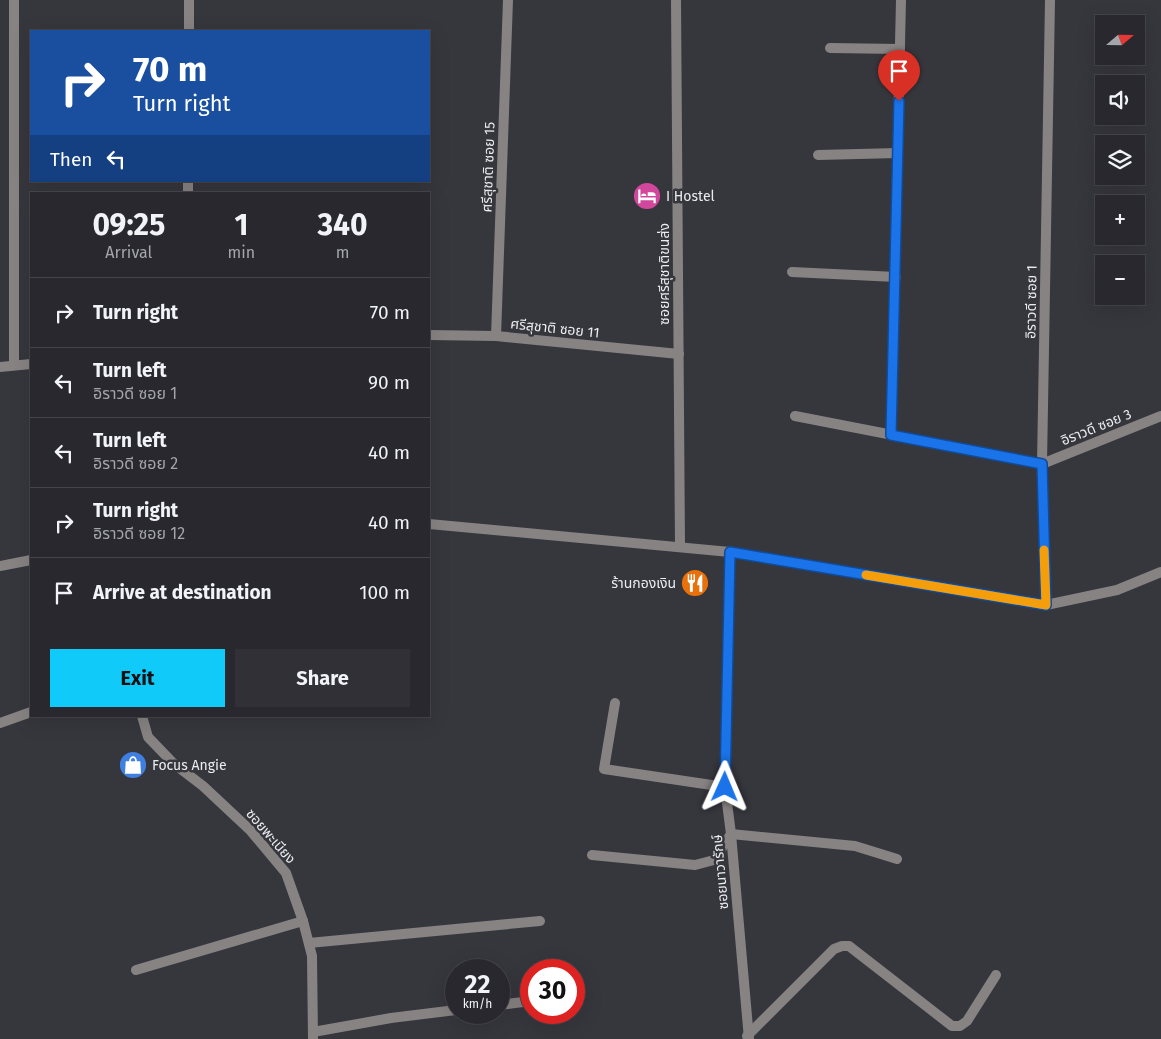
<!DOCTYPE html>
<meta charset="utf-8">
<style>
:root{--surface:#28282e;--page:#303036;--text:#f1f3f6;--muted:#a5a6aa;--line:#44444a;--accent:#10cafa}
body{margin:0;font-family:"Fira Sans","Noto Sans Thai",sans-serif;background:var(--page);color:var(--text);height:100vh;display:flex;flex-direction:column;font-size:19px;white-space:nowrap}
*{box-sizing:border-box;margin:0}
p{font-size:16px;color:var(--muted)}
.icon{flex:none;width:28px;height:28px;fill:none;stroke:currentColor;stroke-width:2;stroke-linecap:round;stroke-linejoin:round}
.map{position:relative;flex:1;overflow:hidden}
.details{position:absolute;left:30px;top:192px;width:400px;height:525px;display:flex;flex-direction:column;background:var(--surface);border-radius:0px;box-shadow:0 5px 20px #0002,0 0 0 1px var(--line)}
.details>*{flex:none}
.guide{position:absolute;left:30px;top:30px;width:400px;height:152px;border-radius:0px;box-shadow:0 5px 20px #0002,0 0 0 1px var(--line);background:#1a4fa0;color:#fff;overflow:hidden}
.needle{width:32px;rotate:70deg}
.fabs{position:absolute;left:1095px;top:15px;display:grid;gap:10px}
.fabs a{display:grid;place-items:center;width:50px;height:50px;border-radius:0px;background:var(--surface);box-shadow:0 5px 20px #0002,0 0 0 1px var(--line);font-size:25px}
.speed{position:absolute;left:445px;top:959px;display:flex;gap:10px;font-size:25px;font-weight:700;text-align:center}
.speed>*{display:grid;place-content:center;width:65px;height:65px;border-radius:50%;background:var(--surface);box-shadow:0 5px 20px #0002,0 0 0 1px var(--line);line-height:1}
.speed small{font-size:12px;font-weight:400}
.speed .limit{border:8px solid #d22;background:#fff;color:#111}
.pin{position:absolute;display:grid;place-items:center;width:42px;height:42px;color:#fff;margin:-51px -21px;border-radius:50% 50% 50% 0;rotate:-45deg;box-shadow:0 0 5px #0007}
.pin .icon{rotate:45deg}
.me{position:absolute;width:55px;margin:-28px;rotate:1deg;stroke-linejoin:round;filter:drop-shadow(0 0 4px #0008)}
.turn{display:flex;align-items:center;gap:18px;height:105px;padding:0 20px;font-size:22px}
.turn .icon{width:65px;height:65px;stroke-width:2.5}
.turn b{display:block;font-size:35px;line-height:42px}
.then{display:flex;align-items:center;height:48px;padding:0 20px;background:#0003;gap:10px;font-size:19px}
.eta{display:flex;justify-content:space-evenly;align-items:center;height:85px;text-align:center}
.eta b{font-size:30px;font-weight:700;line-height:35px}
.cta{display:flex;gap:10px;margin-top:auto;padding:10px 20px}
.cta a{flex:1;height:58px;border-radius:0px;background:var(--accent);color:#111;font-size:20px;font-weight:700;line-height:58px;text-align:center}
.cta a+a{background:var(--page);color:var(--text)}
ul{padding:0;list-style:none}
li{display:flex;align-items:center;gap:15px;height:70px;padding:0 20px;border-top:1px solid var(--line)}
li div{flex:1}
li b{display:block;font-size:19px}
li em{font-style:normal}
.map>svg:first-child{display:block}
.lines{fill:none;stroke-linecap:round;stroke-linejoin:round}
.service{stroke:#888383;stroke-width:10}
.minor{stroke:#888383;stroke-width:10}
.tertiary{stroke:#888383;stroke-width:10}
.route-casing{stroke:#114b97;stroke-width:12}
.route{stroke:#1a73e8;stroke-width:9}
.slow{stroke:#f59e0b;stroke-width:9}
.labels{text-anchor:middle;stroke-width:5;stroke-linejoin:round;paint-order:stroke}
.street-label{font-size:14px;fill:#ebecf0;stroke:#36363d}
.poi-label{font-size:14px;fill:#ebecf0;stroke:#36363d;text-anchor:start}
</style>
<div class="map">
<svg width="1161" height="1039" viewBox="0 0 1161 1039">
<rect width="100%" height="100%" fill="#36363d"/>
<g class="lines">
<g class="service">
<path d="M0,723L31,712"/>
<path d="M592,855L695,865L714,860L731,834L855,846L897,859"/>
<path d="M747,1036L834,949L842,946H849L952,1026H960L967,1021L996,975"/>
</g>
<g class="minor">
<path d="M14,0V364"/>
<path d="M676,0L680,547"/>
<path d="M189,31V0"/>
<path d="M830,48L900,49"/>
<path d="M818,155L898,153"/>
<path d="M188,194V181"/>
<path d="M792,272L896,277"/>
<path d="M429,335L496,336L679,354"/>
<path d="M496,336L508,0"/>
<path d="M0,367L31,364"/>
<path d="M795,416L1042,464L1161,416"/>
<path d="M891,435L901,0"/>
<path d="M730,552L725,787L731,834L749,1039"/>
<path d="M1046,605L1042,464L1050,0"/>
<path d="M615,703L604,769L725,787"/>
<path d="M142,716L148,737L173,763L203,786L250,830L286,873L303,921L312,956L313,1039"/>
<path d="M309,943L540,921"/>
<path d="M136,970L303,921"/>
<path d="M499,1005L531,1001"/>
<path d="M313,1032L391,1018L456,1010"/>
</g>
<g class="tertiary">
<path d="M429,524L730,552L1046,605L1117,590L1161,572"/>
<path d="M0,566L31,560"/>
</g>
</g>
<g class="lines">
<defs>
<path id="route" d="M725,787L730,552L1046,605L1042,464L891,435L899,101"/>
</defs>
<use href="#route" class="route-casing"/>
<use href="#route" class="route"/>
<path class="slow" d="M866,575L1046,605L1044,550"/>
</g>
<defs>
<symbol id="hotel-disc" viewBox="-11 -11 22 22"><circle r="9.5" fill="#d1479c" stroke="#36363d"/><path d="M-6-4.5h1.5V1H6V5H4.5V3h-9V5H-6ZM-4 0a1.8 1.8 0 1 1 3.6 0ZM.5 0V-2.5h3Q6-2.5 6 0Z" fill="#fff"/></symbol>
<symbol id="restaurant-disc" viewBox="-11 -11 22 22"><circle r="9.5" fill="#e8710a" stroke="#36363d"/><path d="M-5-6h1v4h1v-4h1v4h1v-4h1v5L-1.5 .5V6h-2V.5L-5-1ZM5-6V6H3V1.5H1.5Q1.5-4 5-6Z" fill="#fff"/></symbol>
<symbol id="shop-disc" viewBox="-11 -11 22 22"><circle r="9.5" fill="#3f7fe0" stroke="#36363d"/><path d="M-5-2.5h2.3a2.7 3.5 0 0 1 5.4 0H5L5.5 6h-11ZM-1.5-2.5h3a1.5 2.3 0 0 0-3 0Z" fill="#fff"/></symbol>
</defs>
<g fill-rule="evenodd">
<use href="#hotel-disc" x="631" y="180" width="32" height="32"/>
<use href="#restaurant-disc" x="679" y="567" width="32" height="32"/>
<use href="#shop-disc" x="117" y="749" width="32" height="32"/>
</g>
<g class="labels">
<g class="street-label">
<text transform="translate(488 167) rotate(-88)" y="5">ศรีสุชาติ ซอย 15</text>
<text transform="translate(664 274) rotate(-90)" y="5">ซอยศรีสุชาติขนส่ง</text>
<text transform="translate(1031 302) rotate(-89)" y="5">อิราวดี ซอย 1</text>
<text transform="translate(555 328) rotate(6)" y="5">ศรีสุชาติ ซอย 11</text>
<text transform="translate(1096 427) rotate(-22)" y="5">อิราวดี ซอย 3</text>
<text transform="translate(271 836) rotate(49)" y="5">ซอยพะเนียง</text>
<text transform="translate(720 872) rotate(-95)" y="5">ซอยนาวารักษ์</text>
</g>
<g class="poi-label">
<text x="666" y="201">I Hostel</text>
<text x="676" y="588" text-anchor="end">ร้านกองเงิน</text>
<text x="152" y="770">Focus Angie</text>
</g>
</g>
</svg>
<div class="fabs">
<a><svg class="needle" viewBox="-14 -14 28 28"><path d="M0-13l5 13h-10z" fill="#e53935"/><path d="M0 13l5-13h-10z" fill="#a5a6aa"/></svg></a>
<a><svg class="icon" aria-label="sound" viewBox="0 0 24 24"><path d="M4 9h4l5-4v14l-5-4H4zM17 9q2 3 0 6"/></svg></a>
<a><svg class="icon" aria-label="layers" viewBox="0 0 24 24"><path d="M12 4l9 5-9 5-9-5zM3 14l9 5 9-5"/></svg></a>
<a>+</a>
<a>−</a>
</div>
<div class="speed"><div>22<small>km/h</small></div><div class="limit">30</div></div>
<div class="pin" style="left:899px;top:101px;background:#d93025"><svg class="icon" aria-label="arrive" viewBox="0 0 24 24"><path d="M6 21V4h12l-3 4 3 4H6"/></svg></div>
<svg class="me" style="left:725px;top:787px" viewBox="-20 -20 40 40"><path d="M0-17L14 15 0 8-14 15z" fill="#1a73e8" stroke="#fff" stroke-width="4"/></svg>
<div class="guide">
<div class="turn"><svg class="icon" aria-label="right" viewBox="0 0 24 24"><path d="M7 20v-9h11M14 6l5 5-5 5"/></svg><div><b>70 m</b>Turn right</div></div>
<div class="then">Then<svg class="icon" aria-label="left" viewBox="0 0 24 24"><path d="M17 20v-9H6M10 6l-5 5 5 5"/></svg></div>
</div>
<section class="details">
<div class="eta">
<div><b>09:25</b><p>Arrival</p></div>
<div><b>1</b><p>min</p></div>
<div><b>340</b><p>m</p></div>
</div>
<ul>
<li><svg class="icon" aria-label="right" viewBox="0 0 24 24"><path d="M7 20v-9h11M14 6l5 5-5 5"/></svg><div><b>Turn right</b></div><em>70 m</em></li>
<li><svg class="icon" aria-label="left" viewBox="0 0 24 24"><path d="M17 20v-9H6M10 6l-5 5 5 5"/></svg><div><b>Turn left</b><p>อิราวดี ซอย 1</p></div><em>90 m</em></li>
<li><svg class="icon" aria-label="left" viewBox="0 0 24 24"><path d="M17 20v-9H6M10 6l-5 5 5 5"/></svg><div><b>Turn left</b><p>อิราวดี ซอย 2</p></div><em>40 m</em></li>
<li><svg class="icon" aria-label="right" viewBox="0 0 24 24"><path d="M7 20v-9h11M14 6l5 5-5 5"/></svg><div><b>Turn right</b><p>อิราวดี ซอย 12</p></div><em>40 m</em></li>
<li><svg class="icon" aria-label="arrive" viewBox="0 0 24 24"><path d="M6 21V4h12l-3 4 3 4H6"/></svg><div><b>Arrive at destination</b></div><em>100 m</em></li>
</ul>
<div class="cta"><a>Exit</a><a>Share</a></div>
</section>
</div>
